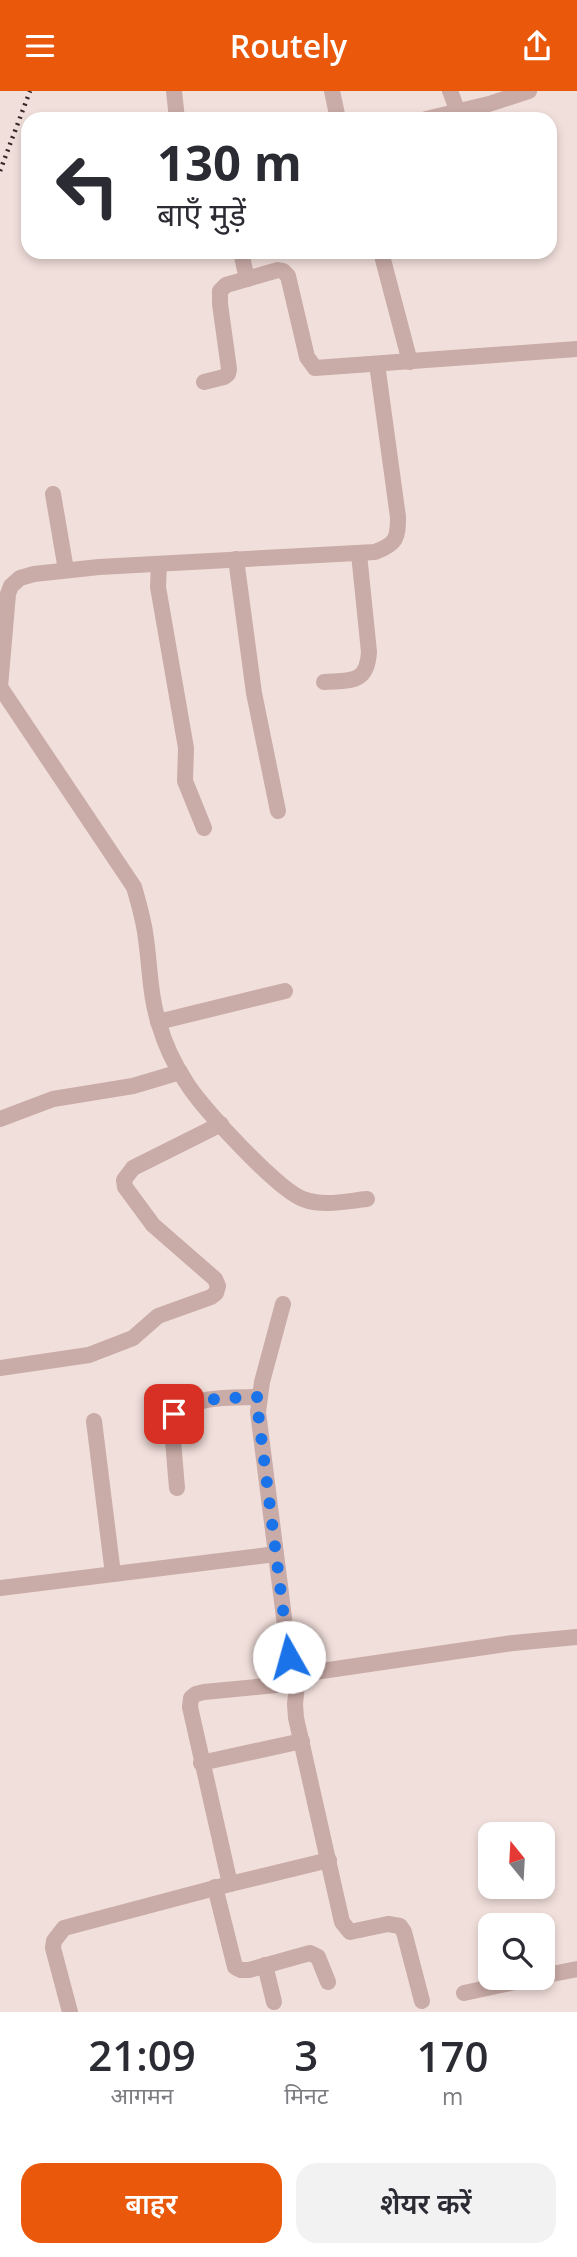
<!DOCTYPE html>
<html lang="hi">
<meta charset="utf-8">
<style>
:root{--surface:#fff;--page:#f2f2f3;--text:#2b2b33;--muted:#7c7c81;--accent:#ea580c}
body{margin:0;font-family:"Open Sans","Noto Sans Devanagari",sans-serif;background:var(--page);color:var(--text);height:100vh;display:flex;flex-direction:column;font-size:26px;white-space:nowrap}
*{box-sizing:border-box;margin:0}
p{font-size:23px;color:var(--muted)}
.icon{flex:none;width:38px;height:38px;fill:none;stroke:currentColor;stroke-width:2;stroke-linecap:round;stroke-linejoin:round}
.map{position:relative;height:1921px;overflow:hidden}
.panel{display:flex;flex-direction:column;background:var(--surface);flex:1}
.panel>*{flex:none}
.top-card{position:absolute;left:21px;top:21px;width:536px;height:147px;border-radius:21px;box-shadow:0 4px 10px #0003;background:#fff;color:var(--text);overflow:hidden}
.needle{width:46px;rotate:342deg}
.fabs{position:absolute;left:478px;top:1731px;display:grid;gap:14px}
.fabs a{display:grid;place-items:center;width:77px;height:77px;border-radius:14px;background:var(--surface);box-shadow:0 4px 10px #0003;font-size:35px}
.pin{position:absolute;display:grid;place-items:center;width:60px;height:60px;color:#fff;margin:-30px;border-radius:14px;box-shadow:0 4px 10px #0006}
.me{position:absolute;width:77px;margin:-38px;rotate:353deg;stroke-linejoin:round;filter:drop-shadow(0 0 5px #0008)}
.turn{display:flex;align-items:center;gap:24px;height:147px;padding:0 21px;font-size:32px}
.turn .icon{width:91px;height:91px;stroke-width:2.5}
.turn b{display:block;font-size:49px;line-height:60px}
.eta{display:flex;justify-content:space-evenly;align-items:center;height:119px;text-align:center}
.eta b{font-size:42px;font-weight:600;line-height:49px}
.primary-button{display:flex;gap:14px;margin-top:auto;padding:14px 21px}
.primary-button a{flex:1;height:80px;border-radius:21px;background:var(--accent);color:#fff;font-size:28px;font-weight:600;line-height:80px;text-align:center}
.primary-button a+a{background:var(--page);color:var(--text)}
header{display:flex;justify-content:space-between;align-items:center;height:91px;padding:0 21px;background:var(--accent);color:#fff;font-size:32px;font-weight:600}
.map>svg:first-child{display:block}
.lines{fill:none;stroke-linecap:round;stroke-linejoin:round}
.street{stroke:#c9aba7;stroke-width:16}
.rail{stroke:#352728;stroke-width:4.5;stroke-dasharray:2 5;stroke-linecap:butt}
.route{stroke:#1a73e8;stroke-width:12;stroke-dasharray:0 21.6}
</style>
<header><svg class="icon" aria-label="menu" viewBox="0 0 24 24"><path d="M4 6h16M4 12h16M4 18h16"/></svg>Routely<svg class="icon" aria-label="share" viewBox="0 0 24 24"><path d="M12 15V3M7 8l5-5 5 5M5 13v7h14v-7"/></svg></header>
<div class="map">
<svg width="577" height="1921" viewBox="0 0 577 1921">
<rect width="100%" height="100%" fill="#f1dfdb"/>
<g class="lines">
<g class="street">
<path d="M174,0L177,28"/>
<path d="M332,0L338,28"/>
<path d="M450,0L458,21"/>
<path d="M426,28L489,13L529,0"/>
<path d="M241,161L247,188"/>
<path d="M381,161L410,271"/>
<path d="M204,291L224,286L228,283L229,278L220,213V200L226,194L278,179L283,180L288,185L307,266L315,277L577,258"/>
<path d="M53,403L66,479"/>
<path d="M236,468L254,602L278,720"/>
<path d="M159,473L158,496L186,657L185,690L204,737"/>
<path d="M324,591C351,589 367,593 369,561L359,463"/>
<path d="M158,931L285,900"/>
<path d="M0,1028L53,1008L133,995L180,981"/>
<path d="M367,1108C347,1110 323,1116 303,1108C278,1099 201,1016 186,991C174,973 165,954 159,933C150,906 150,876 146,848C144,830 139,813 134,796L0,596L8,503L11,495L20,487L34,483L99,476L375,461C396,453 398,448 398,426L377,273"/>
<path d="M283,1213L262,1291L258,1321L289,1566C293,1578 296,1582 308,1582L513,1552L577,1546"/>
<path d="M0,1277L89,1264L133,1247L158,1225L211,1206L216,1202L218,1195L215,1188L153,1134L125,1096L124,1089L133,1077L221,1033"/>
<path d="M94,1330L113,1483"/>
<path d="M177,1397L172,1338L174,1323C196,1304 231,1307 259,1306"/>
<path d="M0,1497L276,1463"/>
<path d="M298,1584L295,1613L296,1627L342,1831L350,1841L388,1833L400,1835L404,1841L422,1910"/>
<path d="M201,1672L302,1650"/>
<path d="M230,1793L329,1769"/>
<path d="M215,1796L235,1876L241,1879H249L310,1862L318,1866L328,1891"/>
<path d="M265,1874L274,1911"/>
<path d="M542,1885L577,1878"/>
<path d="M464,1902L538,1886"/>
<path d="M70,1921L53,1857L54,1850L64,1837L230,1793L190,1616L191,1607L196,1603L204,1601L297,1592"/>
</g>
<path class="rail" d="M0,80L30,0"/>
</g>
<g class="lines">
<path class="route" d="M174,1323C196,1304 231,1308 258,1306V1321L289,1566"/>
</g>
</svg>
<div class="fabs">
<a><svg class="needle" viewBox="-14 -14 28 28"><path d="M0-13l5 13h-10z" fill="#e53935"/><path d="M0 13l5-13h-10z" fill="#7c7c81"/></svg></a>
<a><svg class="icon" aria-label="search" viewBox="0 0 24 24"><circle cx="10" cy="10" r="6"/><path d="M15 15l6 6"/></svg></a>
</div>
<div class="pin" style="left:174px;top:1323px;background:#d93025"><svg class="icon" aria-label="arrive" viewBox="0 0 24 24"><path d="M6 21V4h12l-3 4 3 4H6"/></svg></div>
<svg class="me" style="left:289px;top:1566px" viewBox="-20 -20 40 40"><circle r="19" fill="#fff"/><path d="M0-13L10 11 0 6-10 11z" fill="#1a73e8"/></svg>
<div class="top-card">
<div class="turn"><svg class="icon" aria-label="left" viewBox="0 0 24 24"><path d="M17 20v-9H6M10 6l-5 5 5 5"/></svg><div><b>130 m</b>बाएँ मुड़ें</div></div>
</div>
</div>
<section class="panel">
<div class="eta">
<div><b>21:09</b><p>आगमन</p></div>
<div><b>3</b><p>मिनट</p></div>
<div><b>170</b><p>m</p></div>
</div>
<div class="primary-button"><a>बाहर</a><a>शेयर करें</a></div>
</section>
